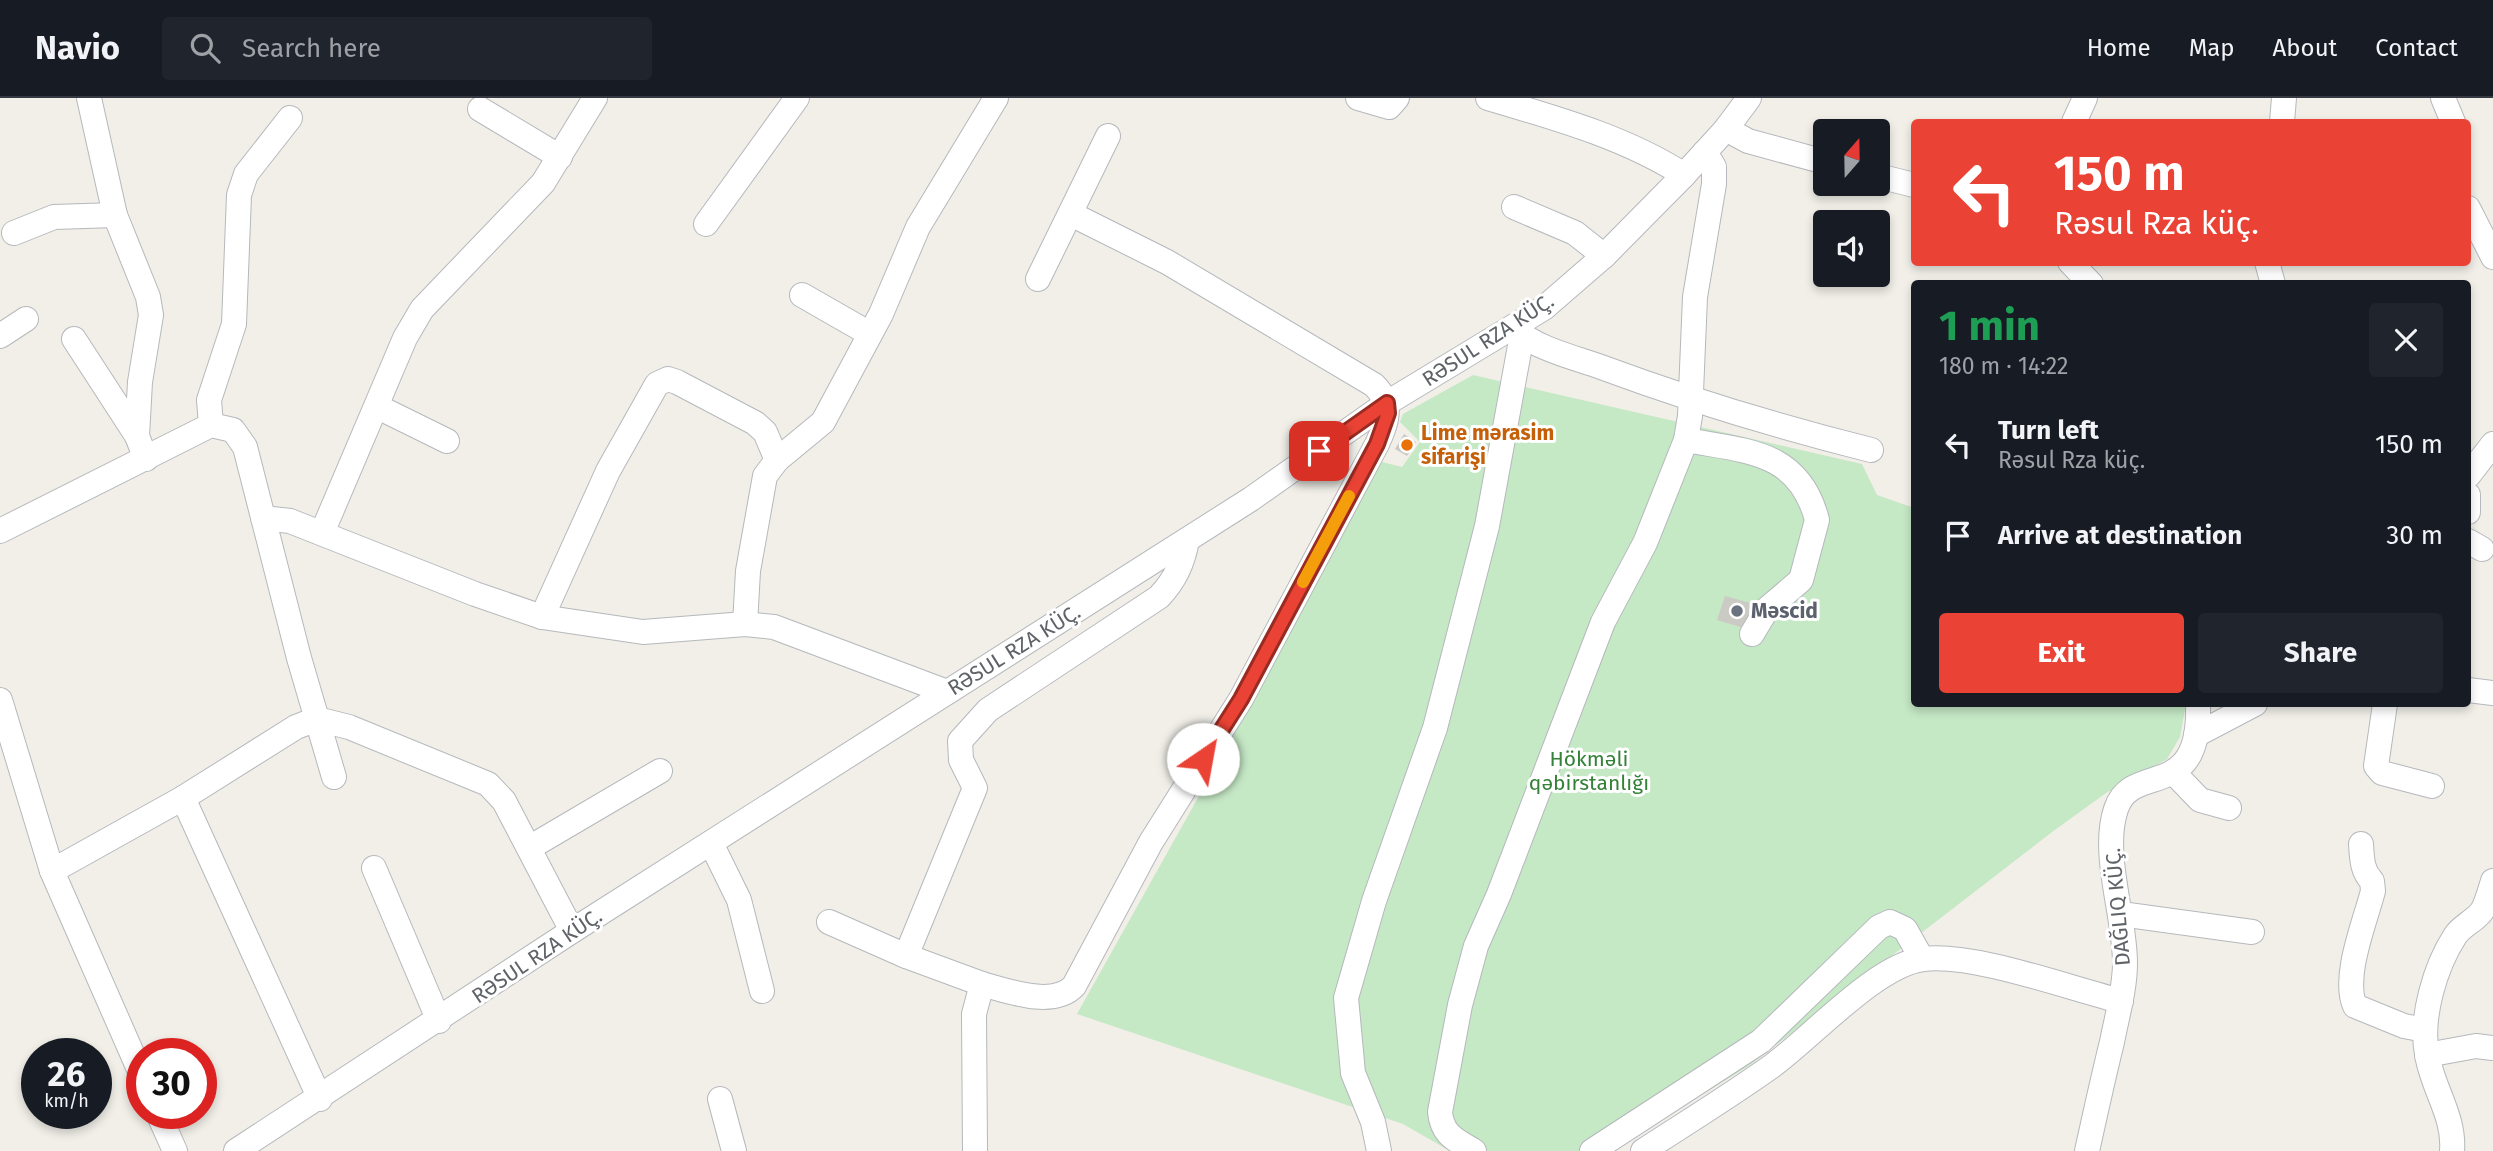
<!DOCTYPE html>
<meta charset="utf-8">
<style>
:root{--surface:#171b24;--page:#20242c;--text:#f1f3f6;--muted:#9ea1a6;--line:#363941;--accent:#ea4335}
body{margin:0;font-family:"Fira Sans",sans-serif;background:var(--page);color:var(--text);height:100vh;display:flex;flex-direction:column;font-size:26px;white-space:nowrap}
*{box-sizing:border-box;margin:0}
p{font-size:23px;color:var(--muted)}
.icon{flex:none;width:38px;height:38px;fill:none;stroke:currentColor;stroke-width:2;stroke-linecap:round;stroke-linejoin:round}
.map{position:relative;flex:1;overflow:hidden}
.details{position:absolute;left:1911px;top:182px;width:560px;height:427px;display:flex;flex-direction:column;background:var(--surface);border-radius:7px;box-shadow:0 4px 10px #0003}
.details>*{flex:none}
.guide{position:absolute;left:1911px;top:21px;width:560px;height:147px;border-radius:7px;box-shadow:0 4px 10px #0003;background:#ea4335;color:#fff;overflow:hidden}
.needle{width:46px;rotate:20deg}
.fabs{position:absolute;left:1813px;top:21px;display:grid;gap:14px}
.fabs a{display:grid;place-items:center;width:77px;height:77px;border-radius:7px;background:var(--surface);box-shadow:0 4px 10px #0003;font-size:35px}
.speed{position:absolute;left:21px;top:940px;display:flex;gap:14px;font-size:35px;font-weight:700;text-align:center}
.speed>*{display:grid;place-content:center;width:91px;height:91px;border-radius:50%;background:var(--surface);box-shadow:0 4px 10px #0003;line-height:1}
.speed small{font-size:18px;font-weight:400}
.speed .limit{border:10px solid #d22;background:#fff;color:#111}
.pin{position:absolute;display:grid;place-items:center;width:60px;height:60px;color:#fff;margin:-30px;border-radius:14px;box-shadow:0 4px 10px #0006}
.me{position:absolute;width:77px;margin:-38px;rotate:33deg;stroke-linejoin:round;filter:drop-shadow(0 0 5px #0008)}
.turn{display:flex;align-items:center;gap:24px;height:147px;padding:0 28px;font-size:32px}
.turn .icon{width:91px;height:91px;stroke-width:2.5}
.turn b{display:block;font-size:49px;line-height:60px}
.round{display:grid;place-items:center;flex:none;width:74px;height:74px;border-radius:7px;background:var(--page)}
.overview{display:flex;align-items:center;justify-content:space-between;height:119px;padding:0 28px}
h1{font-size:42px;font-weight:700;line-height:52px;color:#1e9e55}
.cta{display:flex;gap:14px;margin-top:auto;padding:14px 28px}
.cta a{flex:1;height:80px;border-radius:7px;background:var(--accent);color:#fff;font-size:28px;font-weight:700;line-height:80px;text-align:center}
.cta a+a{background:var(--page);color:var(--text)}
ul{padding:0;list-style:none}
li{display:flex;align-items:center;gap:21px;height:91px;padding:0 28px}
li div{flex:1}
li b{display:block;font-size:26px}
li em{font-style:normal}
header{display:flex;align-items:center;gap:42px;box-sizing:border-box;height:98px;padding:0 35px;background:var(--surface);border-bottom:2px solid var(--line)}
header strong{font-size:33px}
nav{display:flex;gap:38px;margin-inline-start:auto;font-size:24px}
.search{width:490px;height:63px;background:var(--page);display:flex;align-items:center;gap:18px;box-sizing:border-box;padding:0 24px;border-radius:7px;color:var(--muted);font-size:26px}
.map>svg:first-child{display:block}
.green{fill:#c5e8c5}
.building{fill:#cccac5}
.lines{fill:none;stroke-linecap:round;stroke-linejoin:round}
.minor-casing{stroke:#b5b8bc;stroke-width:26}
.minor{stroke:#fff;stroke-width:24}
.route-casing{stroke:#982c22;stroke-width:18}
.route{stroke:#ea4335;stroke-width:12}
.slow{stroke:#f59e0b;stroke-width:12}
.food-dot{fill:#e8710a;stroke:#fff;stroke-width:2.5}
.worship-dot{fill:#6b7280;stroke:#fff;stroke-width:2.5}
.labels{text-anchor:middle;stroke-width:6;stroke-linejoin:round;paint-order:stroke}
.street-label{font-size:21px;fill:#5f6368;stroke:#fff}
.food-label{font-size:21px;font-weight:bold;fill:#c56008;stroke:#fff;text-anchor:start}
.worship-label{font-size:21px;font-weight:bold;fill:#5b616d;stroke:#fff;text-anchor:start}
.park-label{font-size:21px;fill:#348238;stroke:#fff}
</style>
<header>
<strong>Navio</strong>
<div class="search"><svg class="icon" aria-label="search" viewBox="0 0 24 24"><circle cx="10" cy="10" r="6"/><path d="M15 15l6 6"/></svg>Search here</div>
<nav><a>Home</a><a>Map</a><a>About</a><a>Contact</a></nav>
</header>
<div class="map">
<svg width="2493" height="1053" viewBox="0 0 2493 1053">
<rect width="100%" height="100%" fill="#f1efe8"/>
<path class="green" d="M1473,277L1862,366L1877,397L1914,410V606H2186L2180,639L2167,661L2106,695L2052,734L1750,967L1611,1053H1450L1403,1026L1077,916L1237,630L1378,363L1402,369L1420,344L1400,324L1403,316Z"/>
<g class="building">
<path d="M1404,336L1416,344L1407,358L1395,351Z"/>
<path d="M1725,498L1754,506L1747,531L1717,522Z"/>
</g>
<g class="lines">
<defs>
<g id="minor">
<path d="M89,0L115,117L148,199L151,217L140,284L137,338L146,361"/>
<path d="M1358,0L1389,9L1397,0"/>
<path d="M1488,0C1555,20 1625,39 1684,77"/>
<path d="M2443,0L2453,24"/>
<path d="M480,11L560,59"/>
<path d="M2074,24L2085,0"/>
<path d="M2282,24L2284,0"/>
<path d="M1726,31L1748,43L1825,64"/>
<path d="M1878,78L1914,87"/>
<path d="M1514,109L1575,135L1604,158"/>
<path d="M2468,110L2493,159"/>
<path d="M706,126L797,0"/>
<path d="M14,135L54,119L115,117"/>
<path d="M2070,164L2091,186"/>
<path d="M2267,164L2273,186"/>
<path d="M1038,181L1108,38"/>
<path d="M802,197L870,236"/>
<path d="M1514,230C1536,251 1573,259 1601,269C1690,302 1779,329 1871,352"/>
<path d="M0,238L26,221"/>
<path d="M74,241L137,338"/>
<path d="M378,309L447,343"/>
<path d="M211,327L209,302L234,226L239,97L246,76L290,20"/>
<path d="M1686,342C1745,353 1799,352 1817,422L1801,482L1767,511L1752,536"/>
<path d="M2468,378L2493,346"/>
<path d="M2468,397V414"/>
<path d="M263,420L290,423L475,496L542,519L643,534L745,526L774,529L947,594"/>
<path d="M0,433L211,327L233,332L245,349L299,560L334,679"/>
<path d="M322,435L405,240L422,211L543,85L595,0"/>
<path d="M2468,443L2482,451"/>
<path d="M542,519L608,373L657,286L668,281L677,284L755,325L765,334L777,362"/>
<path d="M745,526L748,473L765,378L777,362L823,324L881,216L918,129L996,0"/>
<path d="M2468,592L2493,595"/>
<path d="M0,602L52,773L142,978"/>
<path d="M2385,606L2376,668L2382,675L2432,688"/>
<path d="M2196,637L2255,606"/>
<path d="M2174,675L2200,702L2229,710"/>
<path d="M183,700L320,1001"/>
<path d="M711,745L739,802L762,893"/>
<path d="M2361,746C2362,761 2362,773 2372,783L2373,793C2365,824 2342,879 2355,908L2404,928L2425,932"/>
<path d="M529,750L660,673"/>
<path d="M374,770L439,923"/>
<path d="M52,773L183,700L296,629L317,621L349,629L488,686L504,703L572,833"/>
<path d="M2121,816L2252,834"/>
<path d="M829,824L906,858L982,886"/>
<path d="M906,858L975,690L961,662L960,643L988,612L1159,499C1175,482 1183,465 1187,442"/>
<path d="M2427,957L2476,948L2493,950"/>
<path d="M720,1001L734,1053"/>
<path d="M158,1015L175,1053"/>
<path d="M236,1053L572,833L1251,401L1387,305L1544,210L1604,158L1684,77L1726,31L1749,0"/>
<path d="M975,1053L974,916L982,886C1008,893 1053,910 1074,888L1151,744L1241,601L1377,346C1388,323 1393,306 1374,287L1167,164L1071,116"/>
<path d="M1379,1053L1373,1024L1353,975L1346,900L1374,803L1435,630L1487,428L1522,237"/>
<path d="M1474,1053C1456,1042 1442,1037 1440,1014L1460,907L1476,848L1499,796L1603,524L1645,445L1686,342L1690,318L1695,199L1714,86V69L1705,54"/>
<path d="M1592,1053L1761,943L1879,829L1890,824L1905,831L1922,861"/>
<path d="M1643,1053C1686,1025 1730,998 1772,968C1812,939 1876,867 1923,861C1975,855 2068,890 2121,903"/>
<path d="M2087,1053C2095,1017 2103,980 2112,944C2117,918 2125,891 2125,865C2125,818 2101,755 2116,711C2132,662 2201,707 2198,606"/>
<path d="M2452,1053C2455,1018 2432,990 2427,956C2420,920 2435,869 2455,838C2461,828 2475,823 2482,813C2487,805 2490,792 2493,783"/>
</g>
</defs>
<use href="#minor" class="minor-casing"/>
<use href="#minor" class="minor"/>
</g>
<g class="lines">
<defs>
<path id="route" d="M1203,661L1241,601L1377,346L1388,315L1387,305L1319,353"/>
</defs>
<use href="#route" class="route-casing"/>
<use href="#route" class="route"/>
<path class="slow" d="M1303,484L1349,398"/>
</g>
<circle class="food-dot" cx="1407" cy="347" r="7"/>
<circle class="worship-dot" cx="1737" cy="513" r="7"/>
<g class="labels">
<g class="street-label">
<text transform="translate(1488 242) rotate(-33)" y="7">RƏSUL RZA KÜÇ.</text>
<text transform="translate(1014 552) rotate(-32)" y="7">RƏSUL RZA KÜÇ.</text>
<text transform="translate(2118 809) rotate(-95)" y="7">DAĞLIQ KÜÇ.</text>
<text transform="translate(537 858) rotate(-34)" y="7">RƏSUL RZA KÜÇ.</text>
</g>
<g class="food-label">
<text x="1421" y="342">Lime mərasim<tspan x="1421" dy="24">sifarişi</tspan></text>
</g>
<g class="worship-label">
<text x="1751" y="520">Məscid</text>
</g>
<g class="park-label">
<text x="1589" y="668">Hökməli<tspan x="1589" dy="24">qəbirstanlığı</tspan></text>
</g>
</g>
</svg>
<div class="fabs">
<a><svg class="needle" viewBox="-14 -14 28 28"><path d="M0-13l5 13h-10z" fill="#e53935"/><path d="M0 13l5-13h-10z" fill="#9ea1a6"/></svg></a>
<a><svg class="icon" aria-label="sound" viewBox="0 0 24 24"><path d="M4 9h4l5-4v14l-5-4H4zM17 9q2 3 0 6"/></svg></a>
</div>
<div class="speed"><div>26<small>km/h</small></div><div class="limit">30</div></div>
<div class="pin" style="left:1319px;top:353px;background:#d93025"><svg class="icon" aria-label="arrive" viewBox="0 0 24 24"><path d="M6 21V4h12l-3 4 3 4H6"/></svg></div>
<svg class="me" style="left:1203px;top:661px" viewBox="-20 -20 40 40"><circle r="19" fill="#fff"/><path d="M0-13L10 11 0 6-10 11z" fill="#ea4335"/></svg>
<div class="guide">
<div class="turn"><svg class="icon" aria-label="left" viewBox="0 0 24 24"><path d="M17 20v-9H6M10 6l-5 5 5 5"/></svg><div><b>150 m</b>Rəsul Rza küç.</div></div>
</div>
<section class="details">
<div class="overview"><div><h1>1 min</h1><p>180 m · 14:22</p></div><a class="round"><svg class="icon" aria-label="close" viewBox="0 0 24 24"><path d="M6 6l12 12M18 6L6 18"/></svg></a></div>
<ul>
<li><svg class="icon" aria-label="left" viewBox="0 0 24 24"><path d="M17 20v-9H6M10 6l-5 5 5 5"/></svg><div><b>Turn left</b><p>Rəsul Rza küç.</p></div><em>150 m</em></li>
<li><svg class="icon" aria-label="arrive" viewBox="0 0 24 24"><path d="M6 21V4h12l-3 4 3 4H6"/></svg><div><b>Arrive at destination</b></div><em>30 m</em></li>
</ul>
<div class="cta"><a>Exit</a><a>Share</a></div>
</section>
</div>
